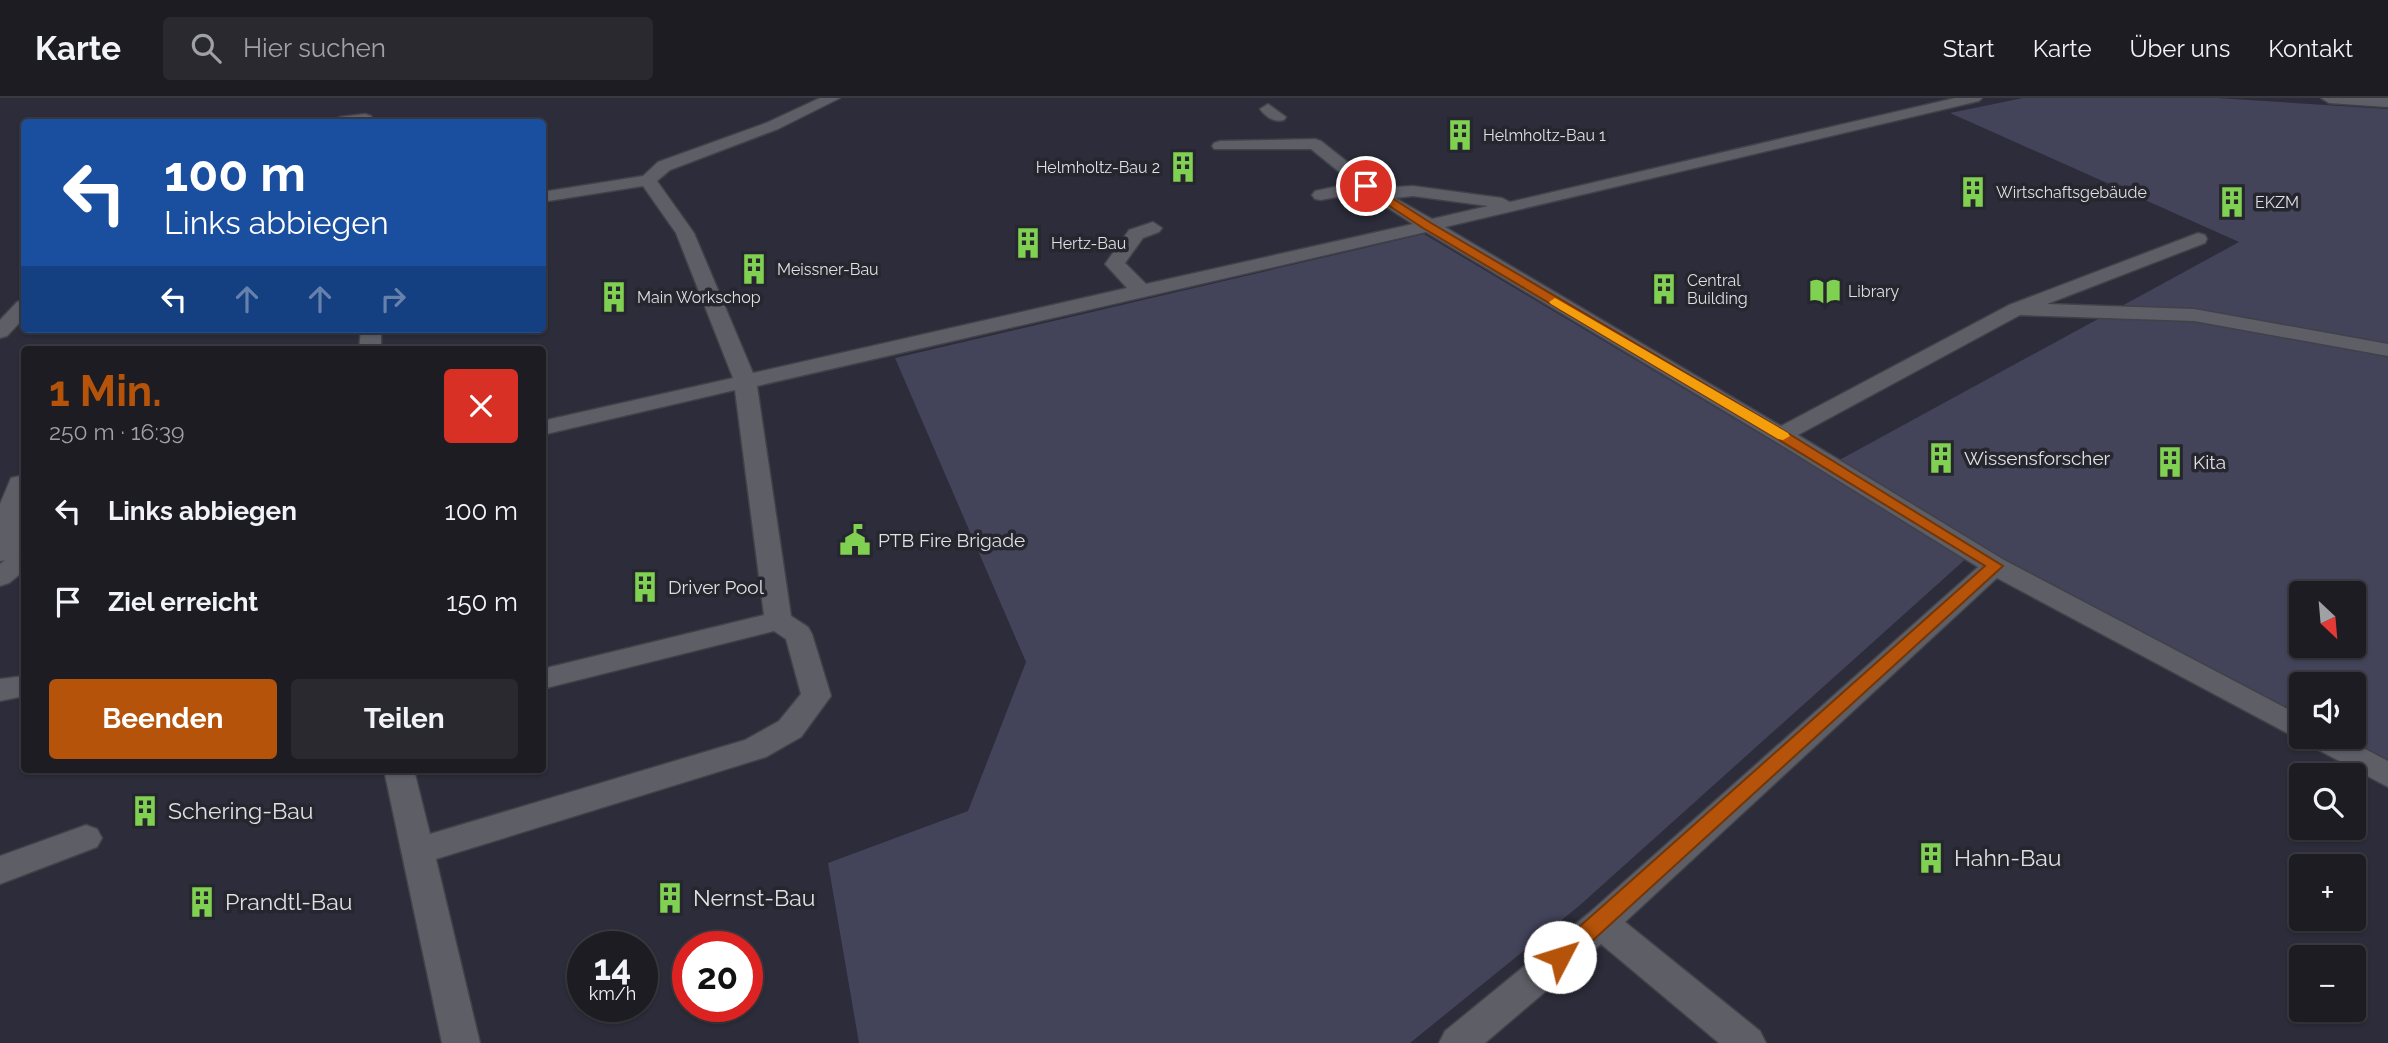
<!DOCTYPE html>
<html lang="de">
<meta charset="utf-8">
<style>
:root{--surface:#1c1c22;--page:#29292f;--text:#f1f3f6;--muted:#a0a1a5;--line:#3a3a40;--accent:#b45309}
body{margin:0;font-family:Raleway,sans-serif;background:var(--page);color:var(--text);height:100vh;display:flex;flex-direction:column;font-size:26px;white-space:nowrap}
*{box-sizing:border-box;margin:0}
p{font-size:23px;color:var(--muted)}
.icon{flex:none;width:38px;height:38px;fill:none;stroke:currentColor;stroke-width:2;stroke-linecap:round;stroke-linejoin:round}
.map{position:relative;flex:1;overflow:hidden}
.drawer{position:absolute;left:21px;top:248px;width:525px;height:427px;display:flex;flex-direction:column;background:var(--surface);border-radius:7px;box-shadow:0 2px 5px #0004,0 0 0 2px var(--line)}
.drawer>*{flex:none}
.banner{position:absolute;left:21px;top:21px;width:525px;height:214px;border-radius:7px;box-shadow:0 2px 5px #0004,0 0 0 2px var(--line);background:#1a4fa0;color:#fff;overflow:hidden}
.needle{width:46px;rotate:154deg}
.controls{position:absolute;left:2289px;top:483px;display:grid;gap:14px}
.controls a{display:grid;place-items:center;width:77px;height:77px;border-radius:7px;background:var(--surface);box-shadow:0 2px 5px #0004,0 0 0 2px var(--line);font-size:35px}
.speed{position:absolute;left:567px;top:833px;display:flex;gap:14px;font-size:35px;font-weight:700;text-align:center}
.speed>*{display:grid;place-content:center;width:91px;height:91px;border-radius:50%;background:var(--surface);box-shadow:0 2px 5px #0004,0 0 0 2px var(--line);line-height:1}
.speed small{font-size:18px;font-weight:400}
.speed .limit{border:10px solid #d22;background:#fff;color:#111}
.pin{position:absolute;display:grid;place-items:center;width:60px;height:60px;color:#fff;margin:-30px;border:4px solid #fff;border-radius:50%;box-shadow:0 2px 7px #0007}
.me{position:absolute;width:77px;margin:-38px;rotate:50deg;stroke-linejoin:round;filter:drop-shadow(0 0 5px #0008)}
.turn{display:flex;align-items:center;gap:24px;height:147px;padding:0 28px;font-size:32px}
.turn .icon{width:91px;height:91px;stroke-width:2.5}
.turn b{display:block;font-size:49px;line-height:60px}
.lanes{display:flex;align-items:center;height:66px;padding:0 28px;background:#0003;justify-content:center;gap:35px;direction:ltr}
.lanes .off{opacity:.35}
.round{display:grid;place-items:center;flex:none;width:74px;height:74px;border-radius:7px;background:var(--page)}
.headline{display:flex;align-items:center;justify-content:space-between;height:119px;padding:0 28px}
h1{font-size:42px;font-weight:700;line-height:52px;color:var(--accent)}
.cta{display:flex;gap:14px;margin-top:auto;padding:14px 28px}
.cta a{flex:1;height:80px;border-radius:7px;background:var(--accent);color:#fff;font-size:28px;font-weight:700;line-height:80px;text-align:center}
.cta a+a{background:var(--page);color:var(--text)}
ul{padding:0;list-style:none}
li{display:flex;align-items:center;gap:21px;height:91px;padding:0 28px}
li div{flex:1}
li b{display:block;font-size:26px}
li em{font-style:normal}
header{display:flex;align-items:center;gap:42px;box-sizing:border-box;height:98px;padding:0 35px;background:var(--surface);border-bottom:2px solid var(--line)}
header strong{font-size:33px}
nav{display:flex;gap:38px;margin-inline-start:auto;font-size:24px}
.search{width:490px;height:63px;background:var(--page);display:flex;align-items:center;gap:18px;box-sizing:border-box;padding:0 24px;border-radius:7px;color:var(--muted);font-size:26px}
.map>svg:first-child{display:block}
.built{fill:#2c2c3a;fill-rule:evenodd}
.green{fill:#43435a;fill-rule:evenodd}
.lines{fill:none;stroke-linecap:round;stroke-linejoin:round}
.lane-casing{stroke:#414148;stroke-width:3}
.street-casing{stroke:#414148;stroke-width:3}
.lane{fill:#5e5e67;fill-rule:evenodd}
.street{fill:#5e5e67;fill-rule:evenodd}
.route{fill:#b45309;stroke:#753606;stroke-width:2}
.slow{fill:#f59e0b}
.labels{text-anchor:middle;stroke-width:7;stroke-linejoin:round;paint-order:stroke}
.far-poi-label{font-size:16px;fill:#dfdfe5;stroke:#26262e;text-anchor:start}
.poi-label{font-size:19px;fill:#dfdfe5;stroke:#26262e;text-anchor:start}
.near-poi-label{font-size:23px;fill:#dfdfe5;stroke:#26262e;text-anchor:start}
</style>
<header>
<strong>Karte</strong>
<div class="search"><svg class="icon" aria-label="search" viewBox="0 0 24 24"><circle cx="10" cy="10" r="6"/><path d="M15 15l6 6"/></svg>Hier suchen</div>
<nav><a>Start</a><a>Karte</a><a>Über uns</a><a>Kontakt</a></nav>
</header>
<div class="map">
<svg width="2388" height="945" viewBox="0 0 2388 945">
<rect width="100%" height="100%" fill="#26262e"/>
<path class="built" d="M0,0H2388V945H0ZM24,24H542V231H24ZM24,252H542V672H24ZM2301,495H2354V548H2301ZM2301,586H2354V639H2301ZM2301,677H2354V730H2301ZM2301,768H2354V821H2301ZM583,849H642V908H583ZM688,849H747V908H688ZM2301,859H2354V912H2301Z"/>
<path class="green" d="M2023,0H2218L2388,11V664L2340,639H2354V586H2301V618L1979,449L1579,808L1410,945H859L828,765L968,713L1026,564L895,260L1424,136L1821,372L2239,144L1950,15ZM2301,495H2354V548H2301Z"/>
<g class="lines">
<defs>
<g id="lane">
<path d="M820,0H840L778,31L670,72L657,83L694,135L753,275L1127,190L1105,166L1129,132L1153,124L1162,130L1159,134L1143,140L1125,165L1146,186L1413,126L1363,94L1321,102L1315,101L1312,97L1315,93L1353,85L1311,51H1214L1212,48L1214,45L1220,43L1315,41L1321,43L1380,90L1413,88L1502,100L1510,104L1955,0H1982L1979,3L1445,129L1781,328L2009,207L2198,135L2205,137L2207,141L2205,145L2047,206L2194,211L2388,246V258L2194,223L2020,217L1798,337L2004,462L2301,618V639H2342L2388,663V689L1997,480L1625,824L1760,933L1766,945H1719L1601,846L1485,945H1439L1445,933L1589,815L1978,469L1773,342L1426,134L757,288L791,518L808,529L812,536L831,598L801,639L766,659L436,761L480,945H442L384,672H414L430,736L745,642L779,623L801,596L786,541L774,533L542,591V571L764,517L735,292L542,337V323L733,280L676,135L643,88L542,104V94L643,78L658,64L766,25ZM1413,98L1488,108L1432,121L1395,100Z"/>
<path d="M2321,0H2388V9L2329,5Z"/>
<path d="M1268,6L1286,19L1284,22C1274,25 1266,19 1260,11Z"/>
<path d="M365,16L371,18L373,21L371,24H332L340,19Z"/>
<path d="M24,202V220L7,238L0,240V222L17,204Z"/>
<path d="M361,231H381V252H359Z"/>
<path d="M24,452V473L9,485L0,488V466L15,454Z"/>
<path d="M24,578V598L0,603V581Z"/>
<path d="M86,727L97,731L102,740L97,749L0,786V758Z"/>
</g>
<path id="street" d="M24,377V444L16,461L0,463V406L11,380Z"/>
</defs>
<use href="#lane" class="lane-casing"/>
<use href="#street" class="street-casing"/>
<use href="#lane" class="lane"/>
<use href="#street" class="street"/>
</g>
<path class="route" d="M1362,86H1370L1431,125L1786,334L2003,468L1567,866L1560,869L1552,866L1549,859L1552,853L1985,468L1776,340L1423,130L1362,90Z"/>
<path class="slow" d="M1555,200L1788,335L1790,338L1783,342L1778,341L1551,206L1549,204Z"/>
<defs>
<symbol id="building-bare" viewBox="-9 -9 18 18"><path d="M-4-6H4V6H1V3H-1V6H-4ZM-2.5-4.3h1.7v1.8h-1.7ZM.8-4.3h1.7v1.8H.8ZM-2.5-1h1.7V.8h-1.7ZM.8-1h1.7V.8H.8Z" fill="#80d051" stroke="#26262e" stroke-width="2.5" paint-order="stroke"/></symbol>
<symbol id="library-bare" viewBox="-9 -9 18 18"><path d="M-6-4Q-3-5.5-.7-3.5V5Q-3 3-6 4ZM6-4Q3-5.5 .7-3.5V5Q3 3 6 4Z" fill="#80d051" stroke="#26262e" stroke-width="2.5" paint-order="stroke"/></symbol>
<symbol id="civic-bare" viewBox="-9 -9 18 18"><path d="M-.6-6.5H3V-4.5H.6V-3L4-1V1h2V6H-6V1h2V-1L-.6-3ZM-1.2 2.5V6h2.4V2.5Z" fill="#80d051" stroke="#26262e" stroke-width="2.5" paint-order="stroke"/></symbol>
</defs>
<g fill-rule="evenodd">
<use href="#building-bare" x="1438" y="15" width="44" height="44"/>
<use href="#building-bare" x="1161" y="47" width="44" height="44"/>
<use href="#building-bare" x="1951" y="72" width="44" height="44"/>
<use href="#building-bare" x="2210" y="82" width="44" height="44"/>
<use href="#building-bare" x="1006" y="123" width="44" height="44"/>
<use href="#building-bare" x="732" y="149" width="44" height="44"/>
<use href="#building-bare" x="1642" y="169" width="44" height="44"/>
<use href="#library-bare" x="1803" y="171" width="44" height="44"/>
<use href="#building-bare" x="592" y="177" width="44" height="44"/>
<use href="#building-bare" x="1919" y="338" width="44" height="44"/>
<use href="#building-bare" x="2148" y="342" width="44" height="44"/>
<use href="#civic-bare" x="833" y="420" width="44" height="44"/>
<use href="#building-bare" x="623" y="467" width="44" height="44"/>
<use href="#building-bare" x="123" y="691" width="44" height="44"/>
<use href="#building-bare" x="1909" y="738" width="44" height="44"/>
<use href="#building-bare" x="648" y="778" width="44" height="44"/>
<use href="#building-bare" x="180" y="782" width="44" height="44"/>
</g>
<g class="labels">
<g class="far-poi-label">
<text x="1483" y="43">Helmholtz-Bau 1</text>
<text x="1160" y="75" text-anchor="end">Helmholtz-Bau 2</text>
<text x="1996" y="100">Wirtschaftsgebäude</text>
<text x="2255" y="110">EKZM</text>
<text x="1051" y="151">Hertz-Bau</text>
<text x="777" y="177">Meissner-Bau</text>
<text x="1687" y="188">Central<tspan x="1687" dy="18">Building</tspan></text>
<text x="1848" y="199">Library</text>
<text x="637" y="205">Main Workschop</text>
</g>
<g class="poi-label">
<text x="1964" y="367">Wissensforscher</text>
<text x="2193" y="371">Kita</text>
<text x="878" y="449">PTB Fire Brigade</text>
<text x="668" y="496">Driver Pool</text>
</g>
<g class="near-poi-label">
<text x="168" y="721">Schering-Bau</text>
<text x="1954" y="768">Hahn-Bau</text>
<text x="693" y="808">Nernst-Bau</text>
<text x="225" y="812">Prandtl-Bau</text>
</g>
</g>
</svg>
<div class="controls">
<a><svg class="needle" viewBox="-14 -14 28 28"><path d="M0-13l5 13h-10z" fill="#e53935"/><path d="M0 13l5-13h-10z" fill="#a0a1a5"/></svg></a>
<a><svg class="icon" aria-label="sound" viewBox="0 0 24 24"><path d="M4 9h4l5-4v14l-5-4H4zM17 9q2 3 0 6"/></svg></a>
<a><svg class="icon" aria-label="search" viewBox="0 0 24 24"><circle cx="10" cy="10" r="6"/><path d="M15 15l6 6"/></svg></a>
<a>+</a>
<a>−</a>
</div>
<div class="speed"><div>14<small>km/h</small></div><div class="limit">20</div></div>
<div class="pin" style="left:1366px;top:88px;background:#d93025"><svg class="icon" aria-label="arrive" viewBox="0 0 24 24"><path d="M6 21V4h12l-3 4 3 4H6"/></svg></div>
<svg class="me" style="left:1560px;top:859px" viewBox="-20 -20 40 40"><circle r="19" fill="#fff"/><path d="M0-13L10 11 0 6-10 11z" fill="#b45309"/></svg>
<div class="banner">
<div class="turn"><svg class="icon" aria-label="left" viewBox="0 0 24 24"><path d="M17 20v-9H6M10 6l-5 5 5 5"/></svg><div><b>100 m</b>Links abbiegen</div></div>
<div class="lanes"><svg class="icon" aria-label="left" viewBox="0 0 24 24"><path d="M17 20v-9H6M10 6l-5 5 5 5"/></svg><svg class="icon off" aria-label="ahead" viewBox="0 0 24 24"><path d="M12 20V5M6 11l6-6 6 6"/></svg><svg class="icon off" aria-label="ahead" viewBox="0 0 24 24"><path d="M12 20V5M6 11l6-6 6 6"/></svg><svg class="icon off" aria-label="right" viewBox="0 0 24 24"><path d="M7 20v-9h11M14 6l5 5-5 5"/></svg></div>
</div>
<section class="drawer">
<div class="headline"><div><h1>1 Min.</h1><p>250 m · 16:39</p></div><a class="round" style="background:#d93025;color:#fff"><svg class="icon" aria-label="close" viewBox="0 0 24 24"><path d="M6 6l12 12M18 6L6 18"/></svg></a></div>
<ul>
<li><svg class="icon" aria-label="left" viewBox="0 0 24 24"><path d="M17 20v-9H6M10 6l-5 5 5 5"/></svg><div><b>Links abbiegen</b></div><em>100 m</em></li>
<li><svg class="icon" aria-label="arrive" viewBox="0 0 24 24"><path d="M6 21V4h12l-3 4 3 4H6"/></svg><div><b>Ziel erreicht</b></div><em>150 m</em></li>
</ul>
<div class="cta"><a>Beenden</a><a>Teilen</a></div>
</section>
</div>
